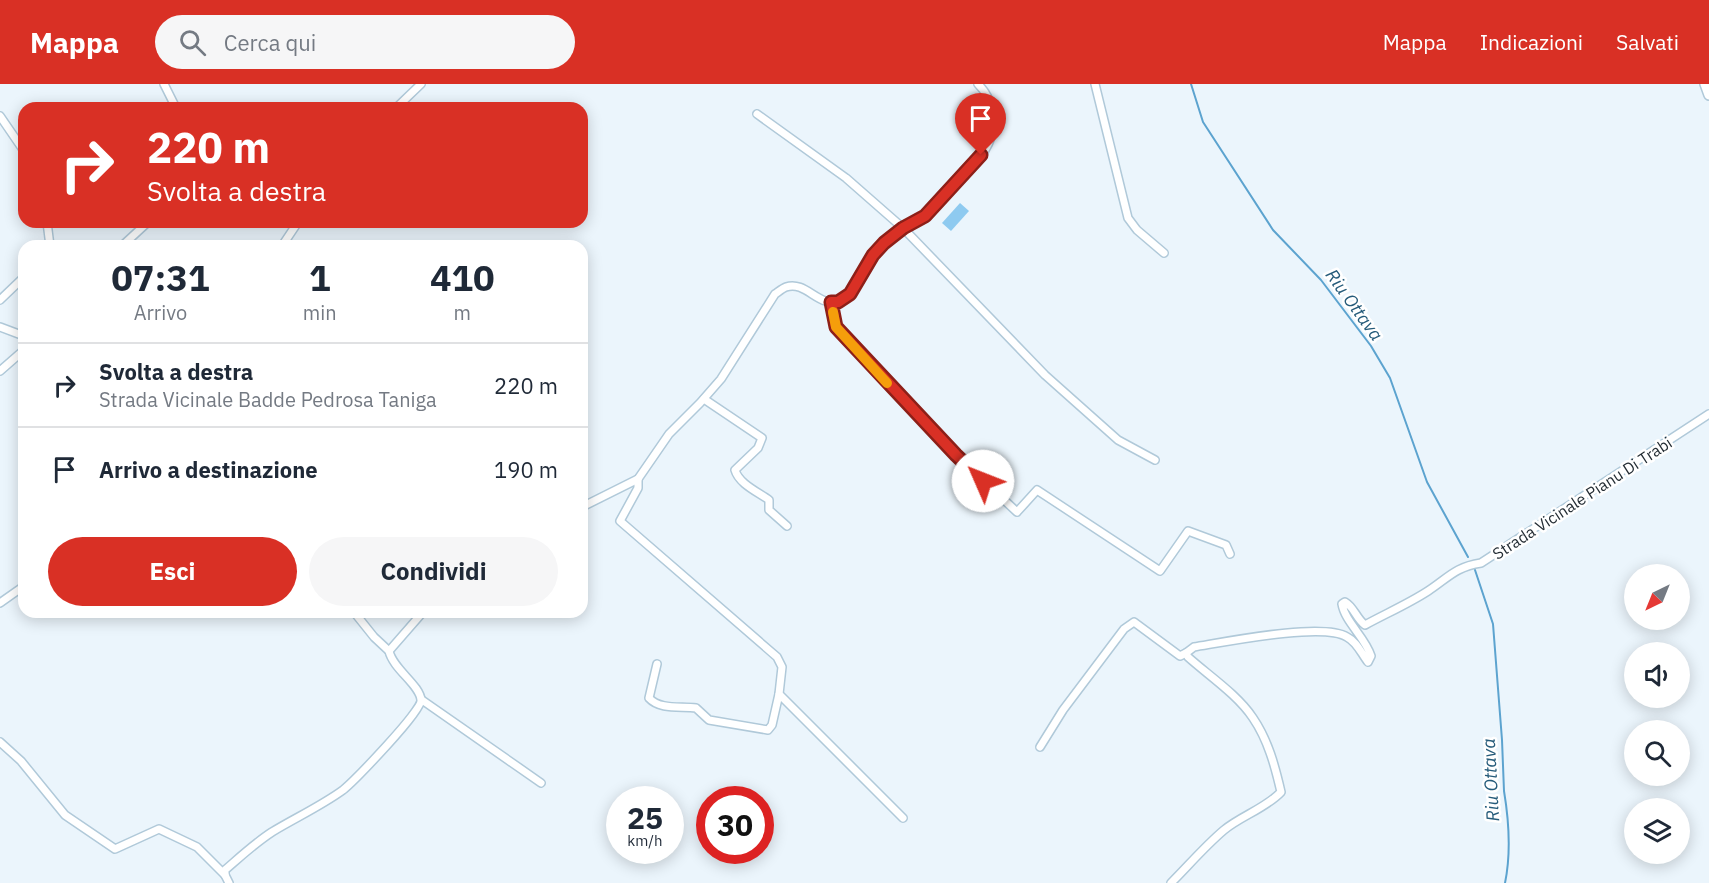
<!DOCTYPE html>
<html lang="it">
<style>
:root{--surface:#fff;--page:#f6f6f7;--text:#1f2937;--muted:#747a83;--line:#e0e1e3;--accent:#d93025}
body{margin:0;font-family:"IBM Plex Sans",sans-serif;background:var(--page);color:var(--text);height:100vh;display:flex;flex-direction:column;font-size:22px;white-space:nowrap}
*{box-sizing:border-box;margin:0}
p{font-size:20px;color:var(--muted)}
.icon{flex:none;width:33px;height:33px;fill:none;stroke:currentColor;stroke-width:2;stroke-linecap:round;stroke-linejoin:round}
.map{position:relative;flex:1;overflow:hidden}
.panel{position:absolute;left:18px;top:156px;width:570px;height:378px;display:flex;flex-direction:column;background:var(--surface);border-radius:18px;box-shadow:0 3px 15px #0003}
.panel>*{flex:none}
.guide{position:absolute;left:18px;top:18px;width:570px;height:126px;border-radius:18px;box-shadow:0 3px 15px #0003;background:#d93025;color:#fff;overflow:hidden}
.needle{width:39px;rotate:223deg}
.controls{position:absolute;left:1624px;top:480px;display:grid;gap:12px}
.controls a{display:grid;place-items:center;width:66px;height:66px;border-radius:50%;background:var(--surface);box-shadow:0 3px 15px #0003;font-size:30px}
.speed{position:absolute;left:606px;top:702px;display:flex;gap:12px;font-size:30px;font-weight:700;text-align:center}
.speed>*{display:grid;place-content:center;width:78px;height:78px;border-radius:50%;background:var(--surface);box-shadow:0 3px 15px #0003;line-height:1}
.speed small{font-size:15px;font-weight:400}
.speed .limit{border:9px solid #d22;background:#fff;color:#111}
.pin{position:absolute;display:grid;place-items:center;width:51px;height:51px;color:#fff;margin:-62px -26px;border-radius:50% 50% 50% 0;rotate:-45deg;box-shadow:0 0 6px #0007}
.pin .icon{rotate:45deg}
.me{position:absolute;width:66px;margin:-33px;rotate:314deg;stroke-linejoin:round;filter:drop-shadow(0 0 4px #0008)}
.turn{display:flex;align-items:center;gap:21px;height:126px;padding:0 30px;font-size:27px}
.turn .icon{width:78px;height:78px;stroke-width:2.5}
.turn b{display:block;font-size:42px;line-height:51px}
.eta{display:flex;justify-content:space-evenly;align-items:center;height:102px;text-align:center}
.eta b{font-size:36px;font-weight:700;line-height:42px}
.button{display:flex;gap:12px;margin-top:auto;padding:12px 30px}
.button a{flex:1;height:69px;border-radius:36px;background:var(--accent);color:#fff;font-size:24px;font-weight:700;line-height:69px;text-align:center}
.button a+a{background:var(--page);color:var(--text)}
ul{padding:0;list-style:none}
li{display:flex;align-items:center;gap:18px;height:84px;padding:0 30px;border-top:2px solid var(--line)}
li div{flex:1}
li b{display:block;font-size:22px}
li em{font-style:normal}
header{display:flex;align-items:center;gap:36px;box-sizing:border-box;height:84px;padding:0 30px;background:var(--accent);color:#fff}
header strong{font-size:28px}
nav{display:flex;gap:33px;margin-inline-start:auto;font-size:21px}
.search{width:420px;height:54px;background:var(--page);display:flex;align-items:center;gap:15px;box-sizing:border-box;padding:0 21px;border-radius:33px;color:var(--muted);font-size:22px}
.map>svg:first-child{display:block}
.green{fill:#8ecaf0}
.lines{fill:none;stroke-linecap:round;stroke-linejoin:round}
.stream{stroke:#5ca3cf;stroke-width:2}
.minor-casing{stroke:#b0c9d9;stroke-width:10}
.major-casing{stroke:#b0c9d9;stroke-width:12}
.minor{stroke:#fff;stroke-width:7}
.major{stroke:#fff;stroke-width:9}
.route-casing{stroke:#8d1f18;stroke-width:15}
.route{stroke:#d93025;stroke-width:10}
.slow{stroke:#f59e0b;stroke-width:10}
.labels{text-anchor:middle;stroke-width:5;stroke-linejoin:round;paint-order:stroke}
.street-label{font-size:16px;fill:#242d34;stroke:#fff}
.water-label{font-size:18px;font-style:italic;fill:#255b7a;stroke:#fff}
</style>
<header>
<strong>Mappa</strong>
<div class="search"><svg class="icon" aria-label="search" viewBox="0 0 24 24"><circle cx="10" cy="10" r="6"/><path d="M15 15l6 6"/></svg>Cerca qui</div>
<nav><a>Mappa</a><a>Indicazioni</a><a>Salvati</a></nav>
</header>
<div class="map">
<svg width="1709" height="799" viewBox="0 0 1709 799">
<rect width="100%" height="100%" fill="#ebf5fc"/>
<path class="green" d="M960,119L969,127L951,147L942,139Z"/>
<g class="lines">
<g class="stream">
<path d="M1191,0L1203,38L1273,146L1321,196L1371,262L1390,294L1427,398L1468,473"/>
<path d="M1475,486L1493,540L1502,656L1504,707C1509,737 1511,770 1505,799"/>
</g>
<defs>
<g id="minor">
<path d="M164,0L176,24"/>
<path d="M1095,0L1128,134L1137,146L1164,169"/>
<path d="M396,24L421,0"/>
<path d="M757,30L846,94L903,144L1045,291L1118,356L1155,376"/>
<path d="M0,32L24,67"/>
<path d="M47,138L50,162"/>
<path d="M122,162L148,138"/>
<path d="M282,162L298,138"/>
<path d="M0,216L24,193"/>
<path d="M831,217L836,243L956,371L1017,428L1037,406L1160,487L1188,447L1226,461L1230,470"/>
<path d="M0,243L24,252"/>
<path d="M0,287L24,266"/>
<path d="M704,315L762,354L758,364L735,386C739,400 758,408 769,416V426L787,442"/>
<path d="M638,395V404L620,437L777,573L782,583L779,610L903,734"/>
<path d="M582,423L638,395L669,350L700,319L721,295L775,210C778,208 783,204 786,203C807,196 819,226 841,216C861,206 867,178 882,162C894,149 909,143 923,133C934,126 943,113 952,104C973,83 1000,59 992,27C989,15 987,9 978,0"/>
<path d="M0,519L24,502"/>
<path d="M354,528L374,553L389,567"/>
<path d="M657,580L649,614C660,626 680,622 696,624L709,636L768,646L772,641L779,610"/>
<path d="M422,616L541,699"/>
<path d="M0,658L21,677L65,731L115,765L159,745L197,763L225,791"/>
<path d="M1040,663L1063,626L1124,545L1134,538L1180,572L1186,569"/>
<path d="M229,799L225,791V786C240,773 255,759 272,748C295,734 321,722 343,706C354,697 423,626 421,616C420,601 393,585 389,567L423,528"/>
<path d="M1171,799C1188,782 1205,762 1224,746C1241,732 1266,724 1281,708C1275,682 1268,656 1253,634C1238,611 1208,591 1188,573L1186,569L1194,563C1225,558 1323,538 1347,553C1357,558 1361,569 1368,578L1371,572C1365,553 1345,538 1342,520L1345,518C1354,523 1356,534 1365,541C1385,530 1408,520 1428,507C1448,494 1455,483 1481,479L1709,330"/>
</g>
<path id="major" d="M1705,0L1709,11"/>
</defs>
<use href="#minor" class="minor-casing"/>
<use href="#major" class="major-casing"/>
<use href="#minor" class="minor"/>
<use href="#major" class="major"/>
</g>
<g class="lines">
<defs>
<path id="route" d="M981,71L925,132L903,144L884,159L873,171L850,210L838,218H831L836,243L956,371L983,397"/>
</defs>
<use href="#route" class="route-casing"/>
<use href="#route" class="route"/>
<path class="slow" d="M833,228L836,243L887,299"/>
</g>
<g class="labels">
<g class="street-label">
<text transform="translate(1582 414) rotate(-33)" y="6">Strada Vicinale Pianu Di Trabi</text>
</g>
<g class="water-label">
<text transform="translate(1354 221) rotate(54)" y="6">Riu Ottava</text>
<text transform="translate(1491 696) rotate(-93)" y="6">Riu Ottava</text>
</g>
</g>
</svg>
<div class="controls">
<a><svg class="needle" viewBox="-14 -14 28 28"><path d="M0-13l5 13h-10z" fill="#e53935"/><path d="M0 13l5-13h-10z" fill="#747a83"/></svg></a>
<a><svg class="icon" aria-label="sound" viewBox="0 0 24 24"><path d="M4 9h4l5-4v14l-5-4H4zM17 9q2 3 0 6"/></svg></a>
<a><svg class="icon" aria-label="search" viewBox="0 0 24 24"><circle cx="10" cy="10" r="6"/><path d="M15 15l6 6"/></svg></a>
<a><svg class="icon" aria-label="layers" viewBox="0 0 24 24"><path d="M12 4l9 5-9 5-9-5zM3 14l9 5 9-5"/></svg></a>
</div>
<div class="speed"><div>25<small>km/h</small></div><div class="limit">30</div></div>
<div class="pin" style="left:981px;top:71px;background:#d93025"><svg class="icon" aria-label="arrive" viewBox="0 0 24 24"><path d="M6 21V4h12l-3 4 3 4H6"/></svg></div>
<svg class="me" style="left:983px;top:397px" viewBox="-20 -20 40 40"><circle r="19" fill="#fff"/><path d="M0-13L10 11 0 6-10 11z" fill="#d93025"/></svg>
<div class="guide">
<div class="turn"><svg class="icon" aria-label="right" viewBox="0 0 24 24"><path d="M7 20v-9h11M14 6l5 5-5 5"/></svg><div><b>220 m</b>Svolta a destra</div></div>
</div>
<section class="panel">
<div class="eta">
<div><b>07:31</b><p>Arrivo</p></div>
<div><b>1</b><p>min</p></div>
<div><b>410</b><p>m</p></div>
</div>
<ul>
<li><svg class="icon" aria-label="right" viewBox="0 0 24 24"><path d="M7 20v-9h11M14 6l5 5-5 5"/></svg><div><b>Svolta a destra</b><p>Strada Vicinale Badde Pedrosa Taniga</p></div><em>220 m</em></li>
<li><svg class="icon" aria-label="arrive" viewBox="0 0 24 24"><path d="M6 21V4h12l-3 4 3 4H6"/></svg><div><b>Arrivo a destinazione</b></div><em>190 m</em></li>
</ul>
<div class="button"><a>Esci</a><a>Condividi</a></div>
</section>
</div>
